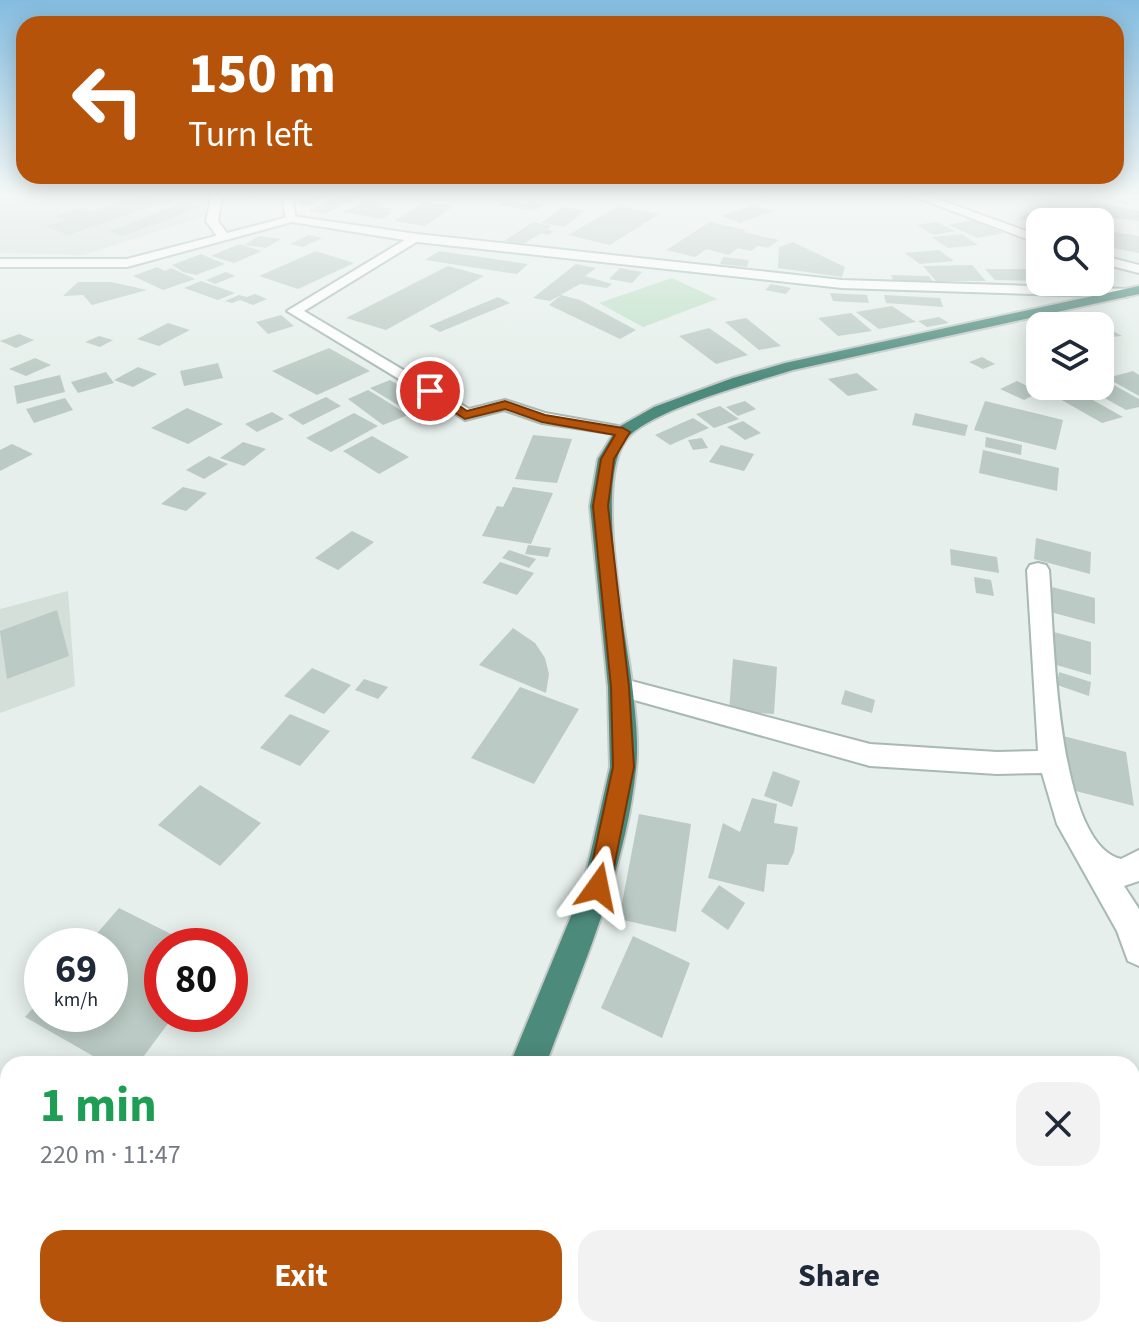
<!DOCTYPE html>
<meta charset="utf-8">
<style>
:root{--surface:#fff;--page:#f2f2f3;--text:#1f2937;--muted:#747a83;--accent:#b45309}
body{margin:0;font-family:"Source Sans 3",sans-serif;background:var(--page);color:var(--text);height:100vh;display:flex;flex-direction:column;font-size:30px;white-space:nowrap}
*{box-sizing:border-box;margin:0}
p{font-size:26px;color:var(--muted)}
.icon{flex:none;width:44px;height:44px;fill:none;stroke:currentColor;stroke-width:2;stroke-linecap:round;stroke-linejoin:round}
.map{position:relative;flex:1;overflow:hidden}
.side{position:absolute;left:0px;top:1056px;width:1140px;height:282px;display:flex;flex-direction:column;background:var(--surface);border-radius:24px 24px 0 0;box-shadow:0 4px 20px #0003}
.side>*{flex:none}
.hud{position:absolute;left:16px;top:16px;width:1108px;height:168px;border-radius:24px;box-shadow:0 4px 20px #0003;background:#b45309;color:#fff;overflow:hidden}
.tools{position:absolute;left:1026px;top:208px;display:grid;gap:16px}
.tools a{display:grid;place-items:center;width:88px;height:88px;border-radius:16px;background:var(--surface);box-shadow:0 4px 20px #0003;font-size:40px}
.speed{position:absolute;left:24px;top:928px;display:flex;gap:16px;font-size:40px;font-weight:700;text-align:center}
.speed>*{display:grid;place-content:center;width:104px;height:104px;border-radius:50%;background:var(--surface);box-shadow:0 4px 20px #0003;line-height:1}
.speed small{font-size:20px;font-weight:400}
.speed .limit{border:12px solid #d22;background:#fff;color:#111}
.pin{position:absolute;display:grid;place-items:center;width:68px;height:68px;color:#fff;margin:-34px;border:4px solid #fff;border-radius:50%;box-shadow:0 2px 8px #0007}
.me{position:absolute;width:88px;margin:-44px;rotate:12deg;stroke-linejoin:round;filter:drop-shadow(0 0 6px #0008)}
.turn{display:flex;align-items:center;gap:28px;height:168px;padding:0 40px;font-size:36px}
.turn .icon{width:104px;height:104px;stroke-width:2.5}
.turn b{display:block;font-size:56px;line-height:68px}
.round{display:grid;place-items:center;flex:none;width:84px;height:84px;border-radius:24px;background:var(--page)}
.summary{display:flex;align-items:center;justify-content:space-between;height:136px;padding:0 40px}
h1{font-size:48px;font-weight:700;line-height:60px;color:#1e9e55}
.action{display:flex;gap:16px;margin-top:auto;padding:16px 40px}
.action a{flex:1;height:92px;border-radius:24px;background:var(--accent);color:#fff;font-size:32px;font-weight:700;line-height:92px;text-align:center}
.action a+a{background:var(--page);color:var(--text)}
.map>svg:first-child{display:block}
.built{fill:#d4dfda}
.green{fill:#bfe0c8}
.building{fill:#bbcac4}
.lines{fill:none;stroke-linecap:round;stroke-linejoin:round}
.minor-casing{stroke:#a8b8b2;stroke-width:4}
.tertiary-casing{stroke:#a8b8b2;stroke-width:4}
.secondary-casing{stroke:#a4bbb3;stroke-width:4}
.trunk-casing{stroke:#c2cac8;stroke-width:4}
.minor{fill:#fff;fill-rule:evenodd}
.tertiary{fill:#fff;fill-rule:evenodd}
.secondary{fill:#fff;fill-rule:evenodd}
.trunk{fill:#4c8a7c;fill-rule:evenodd}
.route{fill:#b45309;stroke:#753606;stroke-width:2}
</style>
<div class="map">
<svg width="1139" height="1337" viewBox="0 0 1139 1337">
<rect width="100%" height="100%" fill="#e6efeb"/>
<g class="built">
<path d="M0,195H208L205,216L84,255L0,253Z"/>
<path d="M68,591L75,686L0,713V609Z"/>
</g>
<path class="green" d="M672,278L717,299L643,327L599,303Z"/>
<g class="building">
<path d="M142,195L168,201L68,235L45,226L65,220L55,216L82,208L92,211Z"/>
<path d="M311,195H330L309,206L295,203Z"/>
<path d="M339,195L360,196L325,214L308,211Z"/>
<path d="M1085,195H1114L1111,199L1130,202L1127,205Z"/>
<path d="M366,200L385,202L380,205L385,206L382,207L393,209L388,212L392,213L382,219L344,212Z"/>
<path d="M508,200L527,204L531,201L546,204L534,211L500,205Z"/>
<path d="M184,202L201,207L123,236L108,232Z"/>
<path d="M424,202L454,206L425,226L394,221Z"/>
<path d="M1106,204L1139,211V221L1087,215L1090,205Z"/>
<path d="M754,205L773,211L740,223L721,216Z"/>
<path d="M619,206L659,214L610,245L568,235Z"/>
<path d="M563,207L586,210L564,227L541,223Z"/>
<path d="M1030,212L1059,220L1040,222V225L1018,219Z"/>
<path d="M973,220L1003,233L978,238L948,225Z"/>
<path d="M533,222L552,226L547,229L554,231L548,235L541,233L522,245L504,241Z"/>
<path d="M710,222L746,230L743,232L779,240L768,248L758,246L751,251L738,248L729,255L707,249L695,257L666,250Z"/>
<path d="M937,222L955,231L934,235L916,225Z"/>
<path d="M1114,232L1139,236V253L1112,248Z"/>
<path d="M962,234L978,245L948,248L932,237Z"/>
<path d="M309,235L322,238L303,247L290,244Z"/>
<path d="M259,236L281,239L266,248L244,245Z"/>
<path d="M793,242L845,267L842,277L778,268L779,247Z"/>
<path d="M239,244L262,251L234,263L211,256Z"/>
<path d="M939,250L954,261L920,264L905,253Z"/>
<path d="M316,251L354,263L298,289L259,276Z"/>
<path d="M439,251L528,264L517,274L425,260Z"/>
<path d="M201,254L225,264L196,275L183,272L172,265Z"/>
<path d="M723,257L749,260L747,267L720,264Z"/>
<path d="M576,264L596,268L585,276L612,284L607,288L580,284L550,301L533,298Z"/>
<path d="M972,265L986,281H936L923,266Z"/>
<path d="M448,266L484,276L386,330L346,318Z"/>
<path d="M157,267L165,271L171,268L195,279L163,290L133,276Z"/>
<path d="M620,268L642,272L632,283L609,279Z"/>
<path d="M985,269H1040V281L995,280Z"/>
<path d="M226,272L235,276L215,284L206,280Z"/>
<path d="M891,275L929,276L933,282H894Z"/>
<path d="M201,281L235,293L218,300L184,288Z"/>
<path d="M78,282H111L147,290L92,305L83,295L63,296Z"/>
<path d="M771,284L791,288L786,294L765,290Z"/>
<path d="M830,293L867,295L869,303L833,301Z"/>
<path d="M255,294L267,299L253,305L240,300L232,303L225,301L239,295L247,297Z"/>
<path d="M561,295L580,300L636,330L620,339L549,305Z"/>
<path d="M884,295L940,298L943,307L886,303Z"/>
<path d="M498,297L510,303L440,332L429,326Z"/>
<path d="M892,306L916,322L879,329L856,312Z"/>
<path d="M851,313L872,331L838,336L818,318Z"/>
<path d="M281,315L294,326L268,334L256,322Z"/>
<path d="M939,317L949,323L927,327L918,321Z"/>
<path d="M746,318L781,346L759,350L725,322Z"/>
<path d="M168,323L190,330L159,346L137,339Z"/>
<path d="M1100,324L1122,336L1100,338Z"/>
<path d="M709,328L748,355L716,364L679,336Z"/>
<path d="M19,334L34,340L16,348L0,341Z"/>
<path d="M99,336L113,340L100,347L85,342Z"/>
<path d="M329,348L370,371L317,395L272,371Z"/>
<path d="M982,357L995,364L983,369L969,362Z"/>
<path d="M35,358L51,365L26,376L9,369Z"/>
<path d="M218,363L223,378L184,386L180,371Z"/>
<path d="M426,363L441,369L434,373L449,379L439,385L409,373Z"/>
<path d="M138,367L157,374L133,387L114,380Z"/>
<path d="M1133,371L1139,375V396L1107,378Z"/>
<path d="M106,372L114,383L78,393L71,382Z"/>
<path d="M857,373L878,390L848,396L828,379Z"/>
<path d="M60,375L65,392L17,404L14,386Z"/>
<path d="M1103,379L1139,399V407L1126,410L1083,386H1100Z"/>
<path d="M390,380L420,398L439,410L419,418L370,388Z"/>
<path d="M1017,381L1040,392L1024,400L1000,389Z"/>
<path d="M1068,386L1123,417L1102,423L1046,391Z"/>
<path d="M368,390L383,399L408,415L383,425L348,399Z"/>
<path d="M326,397L341,406L303,425L288,415Z"/>
<path d="M65,398L73,410L34,423L26,409Z"/>
<path d="M745,401L756,409L738,416L726,407Z"/>
<path d="M985,401L1063,420L1056,450L974,430Z"/>
<path d="M720,406L739,419L714,428L696,414Z"/>
<path d="M187,408L223,424L188,444L151,428Z"/>
<path d="M272,412L284,419L257,432L245,424Z"/>
<path d="M354,413L378,426L331,452L306,438Z"/>
<path d="M915,413L968,425L965,436L912,425Z"/>
<path d="M693,418L709,428L670,445L655,435Z"/>
<path d="M743,421L761,433L745,440L727,427Z"/>
<path d="M533,435L572,439L557,483L515,479Z"/>
<path d="M372,436L409,457L379,474L343,451Z"/>
<path d="M986,437L1022,445L1021,455L985,447Z"/>
<path d="M702,438L708,448L693,450L688,440Z"/>
<path d="M243,442L266,449L244,466L220,458Z"/>
<path d="M12,444L33,454L0,471V450Z"/>
<path d="M721,445L754,454L744,471L709,462Z"/>
<path d="M983,450L1059,468L1057,491L979,473Z"/>
<path d="M209,456L228,464L204,479L186,470Z"/>
<path d="M183,487L207,493L186,511L161,504Z"/>
<path d="M513,487L553,493L531,544L482,536L497,506L503,507Z"/>
<path d="M352,531L374,542L338,570L315,558Z"/>
<path d="M1036,538L1091,552L1090,574L1034,559Z"/>
<path d="M528,545L551,548L548,557L525,554Z"/>
<path d="M950,549L997,557L999,573L951,565Z"/>
<path d="M509,550L536,559L529,568L502,558Z"/>
<path d="M500,562L534,573L517,595L482,583Z"/>
<path d="M974,577L991,580L994,596L976,593Z"/>
<path d="M1044,585L1095,598V624L1043,610Z"/>
<path d="M57,610L69,656L7,679L0,631Z"/>
<path d="M513,628L535,643L545,658L549,674L546,693L479,665Z"/>
<path d="M1054,632L1091,642V675L1053,664Z"/>
<path d="M733,659L777,667L774,714L729,711Z"/>
<path d="M312,668L351,685L324,714L284,696Z"/>
<path d="M1059,672L1091,682L1089,696L1057,685Z"/>
<path d="M364,679L388,687L378,699L355,690Z"/>
<path d="M520,687L579,709L534,784L471,758Z"/>
<path d="M845,690L875,700L872,713L841,704Z"/>
<path d="M290,714L330,731L300,766L260,748Z"/>
<path d="M1063,736L1126,752L1134,806L1068,789Z"/>
<path d="M773,771L800,781L792,807L764,796Z"/>
<path d="M200,785L261,823L220,866L158,825Z"/>
<path d="M752,798L777,804L774,823L798,827L794,852L788,865L767,864L764,892L708,878L723,823L740,832Z"/>
<path d="M639,814L691,824L676,932L619,919Z"/>
<path d="M719,885L745,903L728,930L701,911Z"/>
<path d="M119,908L195,946H162V1014H175L138,1064H107L25,1017L42,998V1014H110V946H86Z"/>
<path d="M633,936L690,963L662,1038L601,1008Z"/>
</g>
<g class="lines">
<defs>
<g id="minor">
<path d="M286,195H297L293,202L296,221L286,219L283,202Z"/>
<path d="M910,195H926L1040,236V244Z"/>
<path d="M413,235L423,238L304,311L469,409L505,400L545,413L629,428L632,432L629,436L542,423L504,410L465,420L450,410L287,311Z"/>
<path d="M1100,255L1139,265V273L1100,263Z"/>
<path d="M1038,563L1046,565L1049,570C1054,627 1055,844 1121,859L1139,850V881L1124,886L1139,909V966L1128,961L1117,931L1057,824L1042,773L997,774L870,766L620,696L611,694L608,687L611,680L620,678L870,744L997,752L1038,751L1027,570L1030,565Z"/>
</g>
<path id="tertiary" d="M212,195H222L218,221L229,236L227,239H219L206,221Z"/>
<path id="secondary" d="M292,216L417,234L842,280L1127,289L1134,293L1127,297L842,288L417,242L292,222L127,267H0V259H127Z"/>
<g id="trunk">
<path d="M1139,286V294L793,370C754,382 659,408 630,435C591,472 626,631 632,684C635,711 639,743 636,769C625,873 582,968 546,1064H510L583,887L610,767L608,687L590,506L598,459L617,428L654,407L733,378L785,363Z"/>
<path d="M349,1330H393L390,1337H346Z"/>
</g>
</defs>
<use href="#minor" class="minor-casing"/>
<use href="#tertiary" class="tertiary-casing"/>
<use href="#secondary" class="secondary-casing"/>
<use href="#trunk" class="trunk-casing"/>
<use href="#minor" class="minor"/>
<use href="#tertiary" class="tertiary"/>
<use href="#secondary" class="secondary"/>
<use href="#trunk" class="trunk"/>
</g>
<linearGradient id="sky" x2="0" y2="1"><stop stop-color="#84bce0"/><stop offset="0.51" stop-color="#f4f8f6"/><stop offset="1" stop-color="#f4f8f6" stop-opacity="0"/></linearGradient>
<rect width="1139" height="382" fill="url(#sky)"/>
<path class="route" d="M425,389H434L467,411L505,401L545,415L623,428L630,432L614,459L608,506L629,687L634,767L610,887L606,894L598,897L590,894L587,887L613,767L611,687L593,506L601,459L615,435L542,422L505,409L465,419L425,394Z"/>
</svg>
<div class="tools">
<a><svg class="icon" aria-label="search" viewBox="0 0 24 24"><circle cx="10" cy="10" r="6"/><path d="M15 15l6 6"/></svg></a>
<a><svg class="icon" aria-label="layers" viewBox="0 0 24 24"><path d="M12 4l9 5-9 5-9-5zM3 14l9 5 9-5"/></svg></a>
</div>
<div class="speed"><div>69<small>km/h</small></div><div class="limit">80</div></div>
<div class="pin" style="left:430px;top:391px;background:#d93025"><svg class="icon" aria-label="arrive" viewBox="0 0 24 24"><path d="M6 21V4h12l-3 4 3 4H6"/></svg></div>
<svg class="me" style="left:598px;top:887px" viewBox="-20 -20 40 40"><path d="M0-17L14 15 0 8-14 15z" fill="#b45309" stroke="#fff" stroke-width="4"/></svg>
<div class="hud">
<div class="turn"><svg class="icon" aria-label="left" viewBox="0 0 24 24"><path d="M17 20v-9H6M10 6l-5 5 5 5"/></svg><div><b>150 m</b>Turn left</div></div>
</div>
<section class="side">
<div class="summary"><div><h1>1 min</h1><p>220 m · 11:47</p></div><a class="round"><svg class="icon" aria-label="close" viewBox="0 0 24 24"><path d="M6 6l12 12M18 6L6 18"/></svg></a></div>
<div class="action"><a>Exit</a><a>Share</a></div>
</section>
</div>
